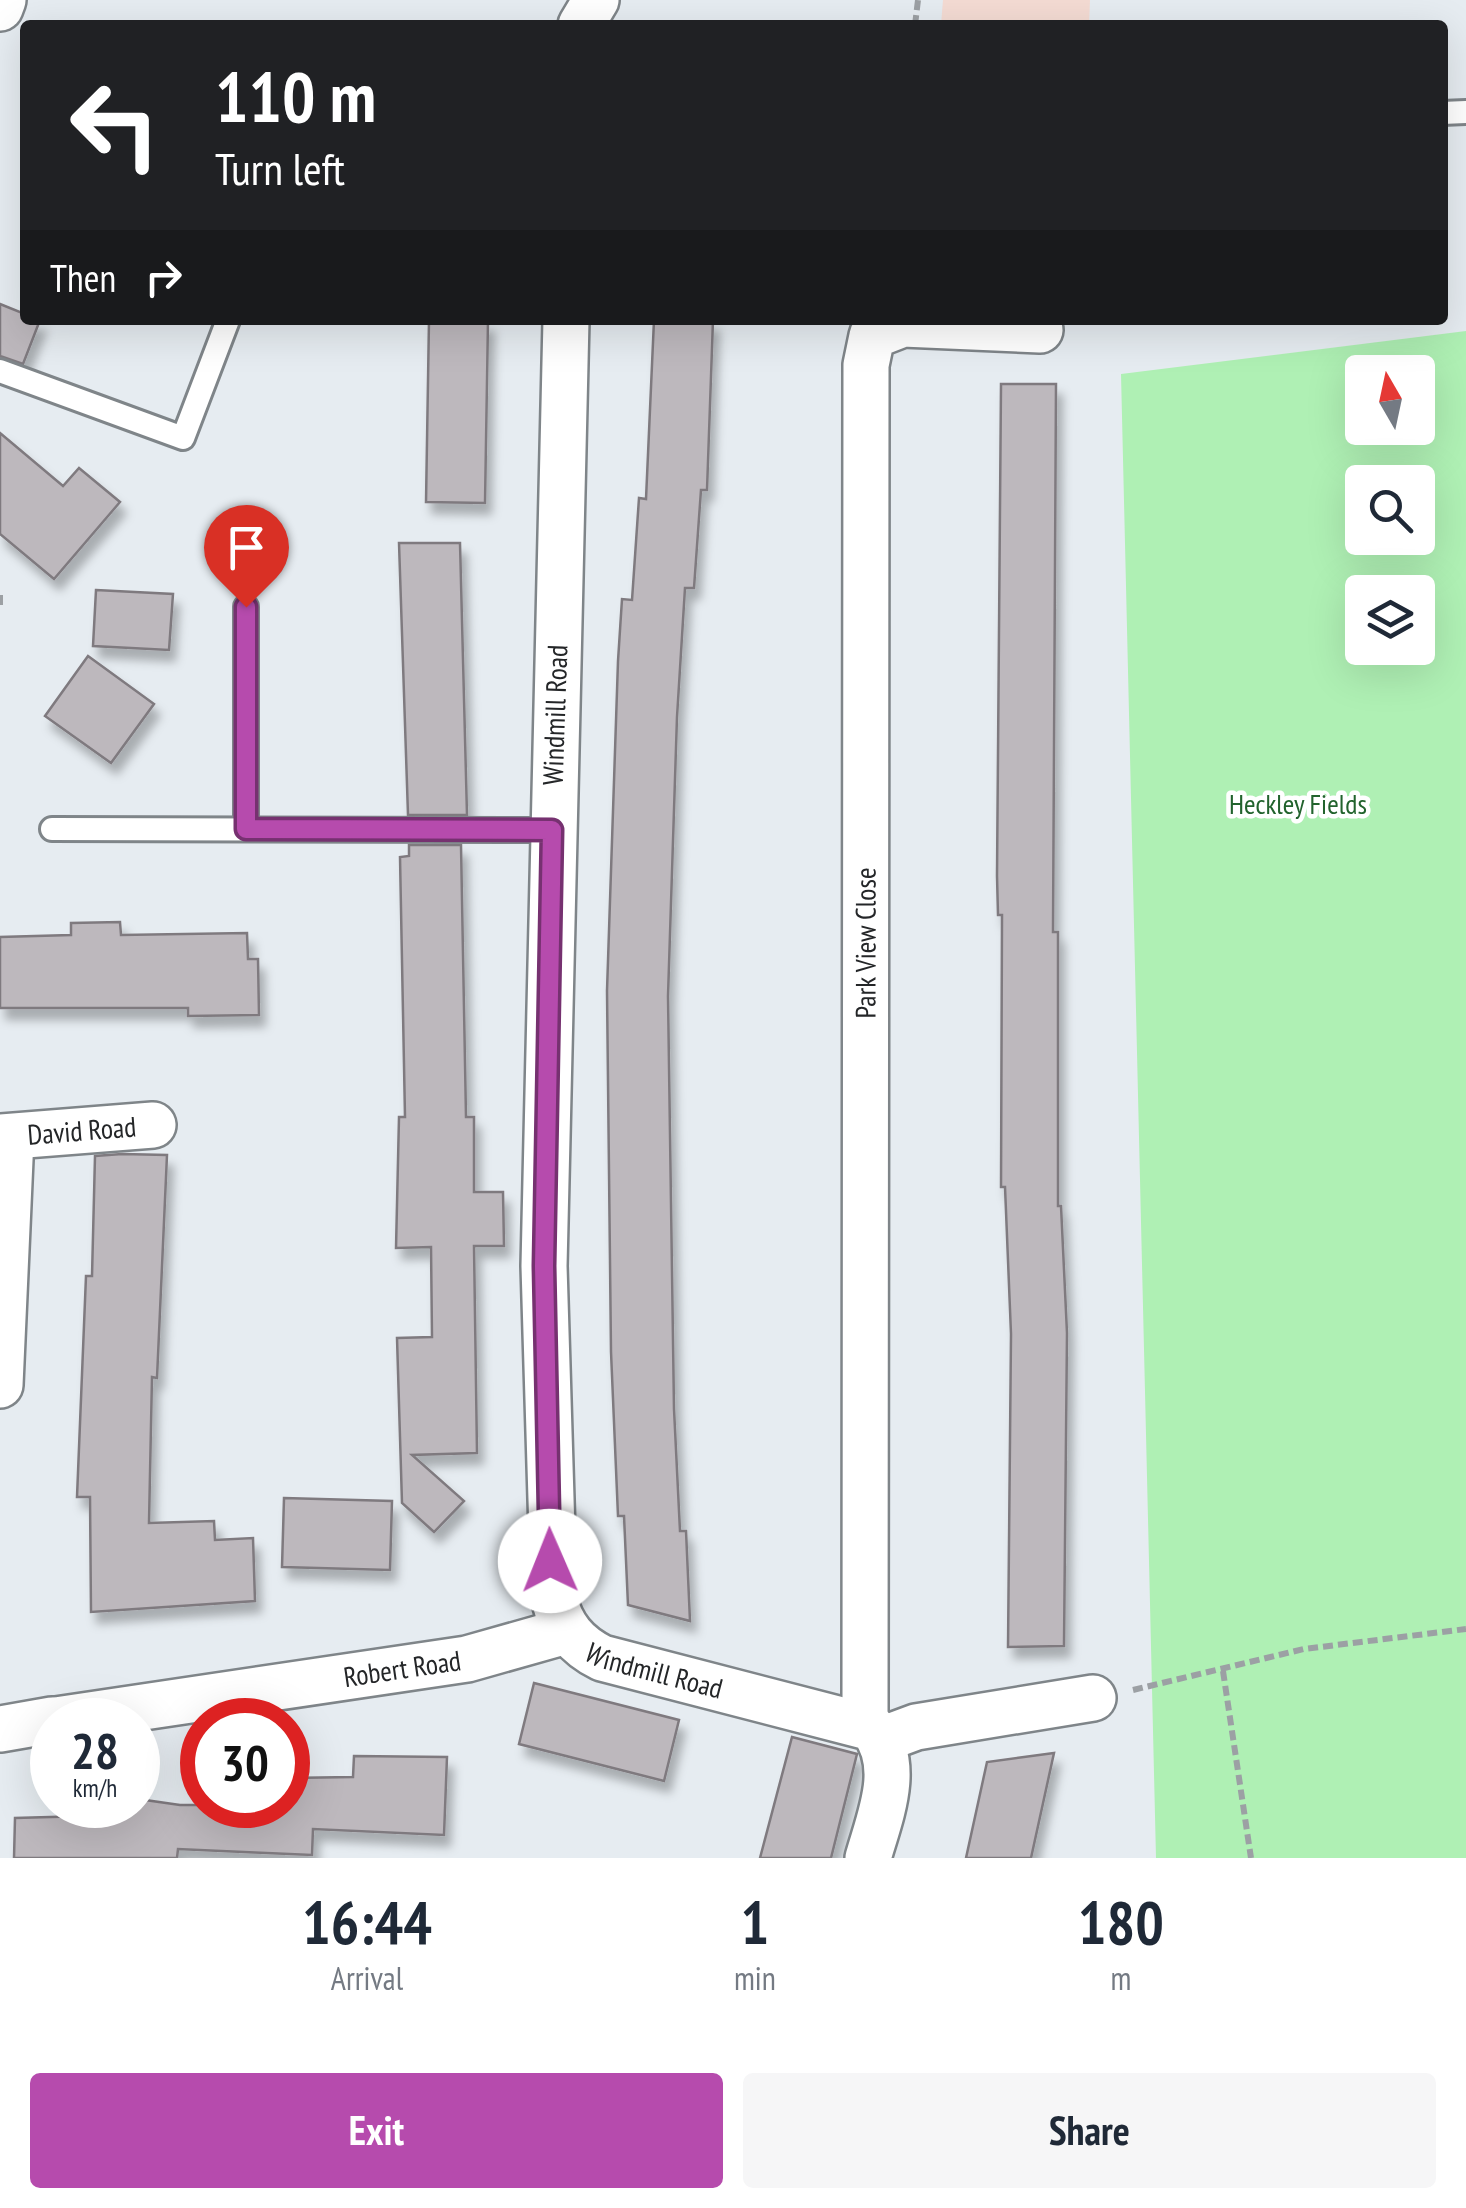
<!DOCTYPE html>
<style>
:root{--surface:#fff;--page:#f6f6f7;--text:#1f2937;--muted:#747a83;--accent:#b64bad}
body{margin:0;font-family:"PT Sans Narrow",sans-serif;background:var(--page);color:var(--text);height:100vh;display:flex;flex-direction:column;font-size:38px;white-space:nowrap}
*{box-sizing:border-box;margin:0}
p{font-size:32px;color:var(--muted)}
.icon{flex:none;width:55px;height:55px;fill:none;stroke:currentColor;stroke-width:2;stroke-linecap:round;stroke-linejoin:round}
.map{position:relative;height:1858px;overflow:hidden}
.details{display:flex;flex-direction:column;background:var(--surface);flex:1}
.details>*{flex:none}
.top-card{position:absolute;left:20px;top:20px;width:1428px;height:305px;border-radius:10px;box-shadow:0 10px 40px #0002;background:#202124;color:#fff;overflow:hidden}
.needle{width:65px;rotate:351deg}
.tools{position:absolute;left:1345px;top:355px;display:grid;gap:20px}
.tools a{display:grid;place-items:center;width:90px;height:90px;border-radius:10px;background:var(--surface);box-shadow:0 10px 40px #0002;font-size:50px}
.speed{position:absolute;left:30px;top:1698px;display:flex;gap:20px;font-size:50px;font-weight:700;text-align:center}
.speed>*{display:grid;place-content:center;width:130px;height:130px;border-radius:50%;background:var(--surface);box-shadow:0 10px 40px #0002;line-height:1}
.speed small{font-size:25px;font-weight:400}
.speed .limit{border:15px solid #d22;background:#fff;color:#111}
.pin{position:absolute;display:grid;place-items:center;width:85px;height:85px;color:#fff;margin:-102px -42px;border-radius:50% 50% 50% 0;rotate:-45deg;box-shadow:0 0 10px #0007}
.pin .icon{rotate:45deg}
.me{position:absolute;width:110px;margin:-55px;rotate:359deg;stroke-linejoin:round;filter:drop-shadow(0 0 8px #0008)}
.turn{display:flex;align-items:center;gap:35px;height:210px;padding:0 30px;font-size:45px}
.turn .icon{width:130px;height:130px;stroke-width:2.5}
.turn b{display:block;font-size:70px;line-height:85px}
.then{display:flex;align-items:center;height:95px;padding:0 30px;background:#0003;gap:20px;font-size:38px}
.eta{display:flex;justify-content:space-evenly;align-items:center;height:170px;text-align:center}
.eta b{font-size:60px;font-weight:600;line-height:70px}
.action{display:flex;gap:20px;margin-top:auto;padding:20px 30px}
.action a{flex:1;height:115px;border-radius:10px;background:var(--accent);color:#fff;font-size:40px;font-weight:600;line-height:115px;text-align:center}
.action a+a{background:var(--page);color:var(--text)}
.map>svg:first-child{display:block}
.education{fill:#f4dbd3}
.green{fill:#aff0b4;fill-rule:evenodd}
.building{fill:#bdb8bd;stroke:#7f7a7f;stroke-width:2.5;filter:url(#shadow)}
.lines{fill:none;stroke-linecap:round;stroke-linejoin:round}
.lane-casing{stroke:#7f8589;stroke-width:28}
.street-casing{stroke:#7f8589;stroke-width:50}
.path{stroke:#9ca0a4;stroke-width:6;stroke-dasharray:10 5;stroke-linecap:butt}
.lane{stroke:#fff;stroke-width:22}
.street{stroke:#fff;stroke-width:45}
.route-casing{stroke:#763170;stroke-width:25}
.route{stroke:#b64bad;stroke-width:18}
.labels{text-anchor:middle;stroke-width:9;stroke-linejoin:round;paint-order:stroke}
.street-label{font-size:28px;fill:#242628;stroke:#fff}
.park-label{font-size:28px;fill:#22632d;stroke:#fff}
</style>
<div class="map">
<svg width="1466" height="1858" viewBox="0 0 1466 1858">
<defs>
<filter id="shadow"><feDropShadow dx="6" dy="11" stdDeviation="5" flood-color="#0004"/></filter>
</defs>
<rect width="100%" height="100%" fill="#e6ecf1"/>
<path class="education" d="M943,0H1090L1089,25H941Z"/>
<path class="green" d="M1466,331V1858H1156L1121,374ZM1362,372H1418V428H1362ZM1362,482H1418V538H1362ZM1362,592H1418V648H1362Z"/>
<g class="building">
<path d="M0,304L25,314V320H40L23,364L0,356Z"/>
<path d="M429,320L488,321L485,503L426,502Z"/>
<path d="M654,320H713L707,490H701L694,588H685L677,717L668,996L674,1409L680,1531H686L690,1621L628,1605L624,1516H618L611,1352L607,991L618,661L622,599L632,600L639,498L646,499Z"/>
<path d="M1001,384H1056L1053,932H1058V1206H1061L1067,1333L1064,1646L1008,1647L1011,1334L1005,1187H1001L1002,915H998L997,876Z"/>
<path d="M0,433L63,486L79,468L120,502L54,579L0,534Z"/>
<path d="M399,543H460L467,815H408Z"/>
<path d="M96,590L173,594L169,650L93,646Z"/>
<path d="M88,656L154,704L111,763L45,716Z"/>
<path d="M409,845H461L466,1117H474V1192H503L504,1246H474L477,1453L412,1455L464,1501L434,1532L402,1503L397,1338L432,1337L431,1247L396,1248L399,1117H405L400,857L409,856Z"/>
<path d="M120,922L121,935L247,933L248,959H258L259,1015L188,1016V1008H0V937L71,935V923Z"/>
<path d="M122,1154L167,1155L157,1378L152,1377L149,1523L214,1521L215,1540L253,1538L255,1601L91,1612L90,1497H77L86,1276H92L95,1156Z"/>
<path d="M284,1498L392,1501L390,1570L282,1567Z"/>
<path d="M534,1683L679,1720L664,1781L519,1744Z"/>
<path d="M792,1737L857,1754L831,1858H760Z"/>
<path d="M1054,1753L1031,1858H966L987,1762Z"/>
<path d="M354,1756L447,1757L444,1835L313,1829L312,1855L178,1849L177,1858H14L15,1818L86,1816V1805H138V1799L180,1805H288V1778L353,1777Z"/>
</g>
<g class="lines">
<defs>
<g id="lane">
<path d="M1442,113L1466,112"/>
<path d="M0,371L183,438L228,320"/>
<path d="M52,829L552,830"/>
<path d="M246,829V607"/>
</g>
<g id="street">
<path d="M0,8L3,0"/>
<path d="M581,25L596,0"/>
<path id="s1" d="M566,320L544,1266L554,1599C561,1627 576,1645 602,1658L872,1728C902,1766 880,1816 868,1858"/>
<path id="s2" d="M0,1137L153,1125"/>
<path d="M0,1385L11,1137"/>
<path id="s3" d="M56,1720L467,1659L566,1631"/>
<path id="s4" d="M865,1723L866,365L872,336L903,324L1040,330"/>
<path d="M0,1729L52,1720"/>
<path d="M881,1740L916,1727L1093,1698"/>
</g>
</defs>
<use href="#lane" class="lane-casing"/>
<use href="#street" class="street-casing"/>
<g class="path">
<path d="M915,25L918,0"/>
<path d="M0,595V606"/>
<path d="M1223,1671L1251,1858"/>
<path d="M1133,1690L1304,1649L1466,1629"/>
</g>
<use href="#lane" class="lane"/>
<use href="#street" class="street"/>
</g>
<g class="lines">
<defs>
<path id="route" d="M246,607V829L552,830L544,1266L550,1561"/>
</defs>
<use href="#route" class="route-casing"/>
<use href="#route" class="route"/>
</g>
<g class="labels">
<g class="street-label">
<text transform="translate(555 715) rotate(-88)" y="10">Windmill Road</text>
<text dy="10" stroke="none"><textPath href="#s4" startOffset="780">Park View Close</textPath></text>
<text dy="10" stroke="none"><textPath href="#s2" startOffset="82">David Road</textPath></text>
<text dy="10" stroke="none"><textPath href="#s3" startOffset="350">Robert Road</textPath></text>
<text dy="10" stroke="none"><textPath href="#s1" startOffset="1412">Windmill Road</textPath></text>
</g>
<g class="park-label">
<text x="1298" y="814">Heckley Fields</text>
</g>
</g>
</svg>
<div class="tools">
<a><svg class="needle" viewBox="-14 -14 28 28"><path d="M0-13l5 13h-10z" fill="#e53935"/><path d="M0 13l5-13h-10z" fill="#747a83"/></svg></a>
<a><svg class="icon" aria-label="search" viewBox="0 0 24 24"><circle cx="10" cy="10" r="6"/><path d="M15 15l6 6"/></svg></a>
<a><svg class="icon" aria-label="layers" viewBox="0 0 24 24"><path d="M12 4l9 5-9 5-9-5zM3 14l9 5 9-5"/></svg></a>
</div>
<div class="speed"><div>28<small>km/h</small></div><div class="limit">30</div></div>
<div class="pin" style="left:246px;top:607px;background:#d93025"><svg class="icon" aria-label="arrive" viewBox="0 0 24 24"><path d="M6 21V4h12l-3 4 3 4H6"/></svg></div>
<svg class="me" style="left:550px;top:1561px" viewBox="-20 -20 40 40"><circle r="19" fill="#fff"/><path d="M0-13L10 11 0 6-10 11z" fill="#b64bad"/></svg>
<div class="top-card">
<div class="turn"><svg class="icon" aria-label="left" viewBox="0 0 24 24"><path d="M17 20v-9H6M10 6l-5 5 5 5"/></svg><div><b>110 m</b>Turn left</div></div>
<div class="then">Then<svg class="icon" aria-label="right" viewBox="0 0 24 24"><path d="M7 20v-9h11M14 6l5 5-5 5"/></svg></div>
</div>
</div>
<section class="details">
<div class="eta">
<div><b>16:44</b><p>Arrival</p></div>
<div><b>1</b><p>min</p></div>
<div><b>180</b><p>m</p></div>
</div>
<div class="action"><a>Exit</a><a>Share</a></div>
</section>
